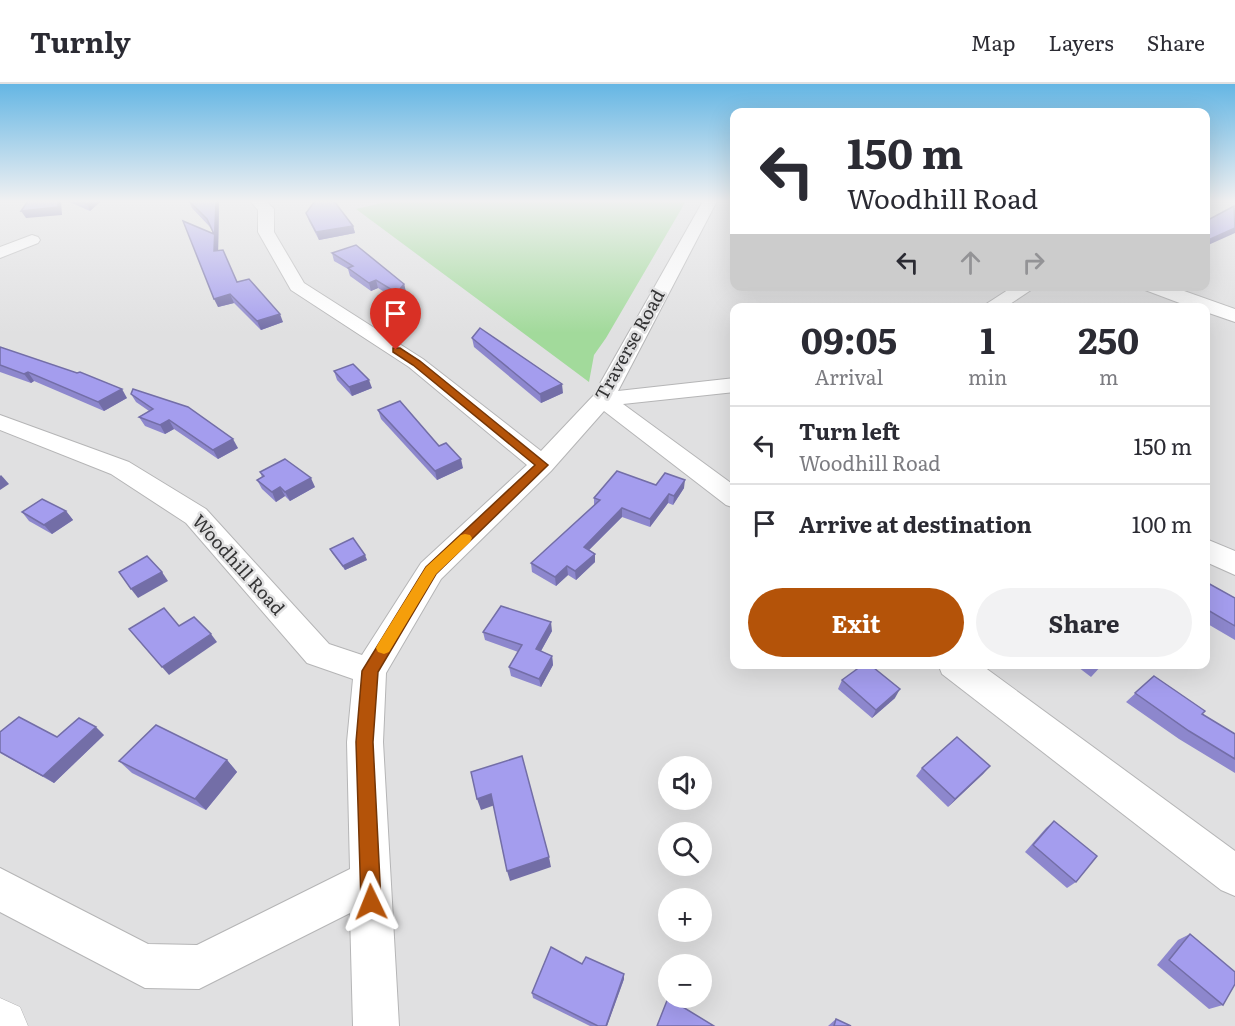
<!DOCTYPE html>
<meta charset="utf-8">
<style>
:root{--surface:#fff;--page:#f2f2f3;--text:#2b2b33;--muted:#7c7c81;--line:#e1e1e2;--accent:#b45309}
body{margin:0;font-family:Literata,serif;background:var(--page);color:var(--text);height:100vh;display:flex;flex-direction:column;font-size:22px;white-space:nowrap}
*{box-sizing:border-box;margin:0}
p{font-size:20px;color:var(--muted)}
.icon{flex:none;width:33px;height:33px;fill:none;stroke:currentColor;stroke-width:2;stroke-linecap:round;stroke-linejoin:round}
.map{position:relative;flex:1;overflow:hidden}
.drawer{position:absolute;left:730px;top:219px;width:480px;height:366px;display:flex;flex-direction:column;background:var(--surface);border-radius:12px;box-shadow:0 6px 24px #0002}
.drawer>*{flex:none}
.guide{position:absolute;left:730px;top:24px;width:480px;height:183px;border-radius:12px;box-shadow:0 6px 24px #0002;background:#fff;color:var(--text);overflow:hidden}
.buttons{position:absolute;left:658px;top:672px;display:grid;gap:12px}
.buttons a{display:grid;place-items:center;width:54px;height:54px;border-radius:50%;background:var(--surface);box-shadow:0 6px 24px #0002;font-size:30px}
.pin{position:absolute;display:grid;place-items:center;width:51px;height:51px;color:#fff;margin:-62px -26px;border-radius:50% 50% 50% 0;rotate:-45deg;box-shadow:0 0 6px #0007}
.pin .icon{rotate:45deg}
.me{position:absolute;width:66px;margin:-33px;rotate:358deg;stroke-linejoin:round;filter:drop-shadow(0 0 4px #0008)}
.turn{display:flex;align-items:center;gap:21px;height:126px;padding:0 18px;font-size:27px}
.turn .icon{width:78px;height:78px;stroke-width:2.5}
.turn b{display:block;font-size:42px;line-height:51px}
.lanes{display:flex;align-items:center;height:57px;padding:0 18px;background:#0003;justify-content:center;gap:30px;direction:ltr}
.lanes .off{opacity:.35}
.eta{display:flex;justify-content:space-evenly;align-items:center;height:102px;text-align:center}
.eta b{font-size:36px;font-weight:700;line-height:42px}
.cta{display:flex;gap:12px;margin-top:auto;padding:12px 18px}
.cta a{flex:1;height:69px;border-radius:36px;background:var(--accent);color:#fff;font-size:24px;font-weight:700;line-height:69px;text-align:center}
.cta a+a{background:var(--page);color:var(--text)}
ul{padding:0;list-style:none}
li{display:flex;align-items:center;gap:18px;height:78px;padding:0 18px;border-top:2px solid var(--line)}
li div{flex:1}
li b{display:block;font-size:22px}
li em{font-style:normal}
header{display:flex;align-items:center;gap:36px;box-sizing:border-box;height:84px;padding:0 30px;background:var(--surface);border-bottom:2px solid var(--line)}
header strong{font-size:28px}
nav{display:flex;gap:33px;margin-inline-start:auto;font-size:21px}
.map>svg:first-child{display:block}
.green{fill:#a2da9b}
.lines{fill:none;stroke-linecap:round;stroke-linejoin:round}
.minor-casing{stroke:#b5b5b6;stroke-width:2}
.major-casing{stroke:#b5b5b6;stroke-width:1}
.minor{fill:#fff;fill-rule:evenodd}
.major{fill:#fff;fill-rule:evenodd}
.wall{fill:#8d87cd}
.shaded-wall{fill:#736ea7}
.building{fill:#a49dee;stroke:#736ea7;stroke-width:1.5}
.route{fill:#b45309;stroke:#753606;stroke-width:1.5}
.slow{fill:#f59e0b}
.labels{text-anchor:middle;stroke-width:5;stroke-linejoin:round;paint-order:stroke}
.street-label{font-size:18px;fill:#343435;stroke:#e0e0e1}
</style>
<header>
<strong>Turnly</strong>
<nav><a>Map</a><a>Layers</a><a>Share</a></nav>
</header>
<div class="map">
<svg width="1235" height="942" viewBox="0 0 1235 942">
<rect width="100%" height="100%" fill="#e0e0e1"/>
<path class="green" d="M390,117H686L606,254L594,271L589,298L356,125Z"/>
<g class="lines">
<defs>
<g id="minor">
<path d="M250,117H266L274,125V148L304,199L423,275L541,367L593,312L703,117H717L618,307L735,294V308L623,320L735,402V424L726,421L604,327L551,387L441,495L386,589L383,658L399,942H353L350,829L199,905L145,904L0,828V784L148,860L197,861L350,785L347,658L353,595L307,579L186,439L111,390L0,346V331L129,378L206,425L329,560L362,571L421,479L527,381L409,283L291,206L258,148V126Z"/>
<path d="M32,151L38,153L40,156L38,159L0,174V163Z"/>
<path d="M1014,202H1037L1004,224H980Z"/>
<path d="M1142,202H1170L1235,225V238L1206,228V224H1193L1145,206Z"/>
<path d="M1206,455L1235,467V491L1206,478Z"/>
<path d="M938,580H980L1235,767V812L1221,806L942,590Z"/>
</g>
<path id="major" d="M0,914L20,923L28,942H0Z"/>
</defs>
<use href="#minor" class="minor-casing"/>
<use href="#major" class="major-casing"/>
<use href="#minor" class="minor"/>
<use href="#major" class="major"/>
</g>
<g class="wall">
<path d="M67,117H101L90,127Z"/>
<path d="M189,117H219L218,167L237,198L283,238L261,246L234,219L218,223L213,149L210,143L192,124Z"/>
<path d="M306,129L353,142L355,149L319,156L309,137Z"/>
<path d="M332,169L404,200L406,208L399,217L378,204L371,207L350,192L348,185L334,177Z"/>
<path d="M472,254L563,309L541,319L474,263Z"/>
<path d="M0,263L127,314L104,327L34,297L31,299L0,288Z"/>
<path d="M334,287L372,304L352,312L337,296Z"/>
<path d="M131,310L238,364L218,375L174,345L165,350L145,342L139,333L149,327L136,318Z"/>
<path d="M378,326L439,362L463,384L437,396L381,335Z"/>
<path d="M260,388L315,403L290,417L285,412L276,418L262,405L257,396L262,393Z"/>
<path d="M656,401L684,404L673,421L668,419L650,443L622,433L589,466L595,470V478L576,496L568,491L556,502L532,488L531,479L594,422V414Z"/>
<path d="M66,427L73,436L52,450L29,437L22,428Z"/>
<path d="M330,465L367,476L345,486L332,469Z"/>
<path d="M1206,498L1235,514V556L1206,539Z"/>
<path d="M552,547L541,567L552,572L553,581L541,603L511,592L509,583L518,568L485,556L483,548Z"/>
<path d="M1074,580H1103L1091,593Z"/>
<path d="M1154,592L1202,630L1235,650V689L1179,655L1126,618Z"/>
<path d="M842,596L895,614L872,634L838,605Z"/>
<path d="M0,648L57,653L104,651L54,699L0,669Z"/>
<path d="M227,676L237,688L206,726L132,689L119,677Z"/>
<path d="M990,682L983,690L948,723L916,692L922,684Z"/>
<path d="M1054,737L1076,798L1067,804L1025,768L1046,744Z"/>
<path d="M1190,850L1223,921L1209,925L1157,881L1178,856Z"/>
<path d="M624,895L607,942H590L533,914L532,909Z"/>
<path d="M836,935L851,942H828Z"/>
</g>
<g class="shaded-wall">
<path d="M58,117H61L62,131L26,134L21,127Z"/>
<path d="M89,117H101L90,127L87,120Z"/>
<path d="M216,117H219L218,175L214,167Z"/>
<path d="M353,142L355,149L319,156L316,148Z"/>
<path d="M1235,144V149L1206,162V157Z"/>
<path d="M376,196L378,204L371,207L369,199Z"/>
<path d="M404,200L406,208L399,217L397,209Z"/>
<path d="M230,210L234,219L218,223L214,215Z"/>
<path d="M280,230L283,238L261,246L257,237Z"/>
<path d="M28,288L34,297L31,299L24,290Z"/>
<path d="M369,296L372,304L352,312L349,303Z"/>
<path d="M562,300L563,309L541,319L540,310Z"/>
<path d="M122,305L127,314L104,327L98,318Z"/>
<path d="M169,336L174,345L165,350L160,341Z"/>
<path d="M233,355L238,364L218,375L213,366Z"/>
<path d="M461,375L463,384L437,396L435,387Z"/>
<path d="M1,391L9,400L0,406V392Z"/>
<path d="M311,394L315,403L290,417L285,408Z"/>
<path d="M685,396L684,404L673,421L674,412Z"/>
<path d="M280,403L285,412L276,418L272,408Z"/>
<path d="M669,410L668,419L650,443V435Z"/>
<path d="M622,424V433L584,471V463Z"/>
<path d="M66,427L73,436L52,450L44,441Z"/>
<path d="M595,470V478L576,496L575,487Z"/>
<path d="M365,471L367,476L345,486L343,482Z"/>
<path d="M567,482L568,491L556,502L555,493Z"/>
<path d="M162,488L168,497L138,514L131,505Z"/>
<path d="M551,538L552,547L537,574L536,565Z"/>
<path d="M211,550L217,558L169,591L162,583Z"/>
<path d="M552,572L553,581L541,603L539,595Z"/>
<path d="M900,605L895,614L872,634L876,626Z"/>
<path d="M96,643L104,651L54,699L43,692Z"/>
<path d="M227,676L237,688L206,726L195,715Z"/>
<path d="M990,682L983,690L948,723L955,715Z"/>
<path d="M491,710L495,721L481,726L477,715Z"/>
<path d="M549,773L551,783L510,797L507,787Z"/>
<path d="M624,890V895L607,942H606Z"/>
</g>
<g class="building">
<path d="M28,117H58V123L21,127Z"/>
<path d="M80,117H89L87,120Z"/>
<path d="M189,117H216L214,167L223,166L237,198L249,195L280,230L257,237L230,210L214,215L183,137L214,150L207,135Z"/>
<path d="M315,117H334L353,142L316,148L306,129Z"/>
<path d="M1234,122L1235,144L1206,157V137Z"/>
<path d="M356,161L404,200L397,209L376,196L369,199L348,184L353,182L332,169Z"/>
<path d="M480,244L562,300L540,310L472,254Z"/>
<path d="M0,263L77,289L80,288L122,305L98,318L28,288L24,290L0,281Z"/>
<path d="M353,280L369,296L349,303L334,287Z"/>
<path d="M133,305L188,323L233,355L213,366L169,336L160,341L139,333L153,325L131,310Z"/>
<path d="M400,317L439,362L446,359L461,375L435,387L378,326Z"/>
<path d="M285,375L311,394L285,408L280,403L272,408L257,396L264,392L260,388Z"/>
<path d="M617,387L656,401L665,389L685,396L674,412L669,410L650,435L622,424L584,463L595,470L575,487L567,482L555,493L531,479L600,416L594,414Z"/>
<path d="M42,415L66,427L44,441L22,428Z"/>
<path d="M353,454L365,471L343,482L330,465Z"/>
<path d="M147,472L162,488L131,505L119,488Z"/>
<path d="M1206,498L1235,514V542L1206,525Z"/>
<path d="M501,522L551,538L536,565L552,572L539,595L509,583L522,561L483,548Z"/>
<path d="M164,524L179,542L194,533L211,550L162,583L129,545Z"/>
<path d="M864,580H869L900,605L876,626L842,596Z"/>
<path d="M1094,580H1102L1099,584Z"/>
<path d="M1154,592L1205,627L1202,630L1235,650V675L1189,647L1135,609Z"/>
<path d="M19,633L57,653L79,634L96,643L43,692L0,668V648Z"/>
<path d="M156,641L227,676L195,715L119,677Z"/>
<path d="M957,653L990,682L955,715L922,684Z"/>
<path d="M522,672L549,773L507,787L491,710L477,715L471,688Z"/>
<path d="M1054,737L1097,772L1076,798L1033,761Z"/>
<path d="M1190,850L1235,888V900L1223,921L1169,876Z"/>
<path d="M551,863L582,880L586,873L624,890L606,942H598L532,909Z"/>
<path d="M668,914L714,942H657Z"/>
<path d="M836,935L851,942H834Z"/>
</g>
<linearGradient id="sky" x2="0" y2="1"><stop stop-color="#65b6e4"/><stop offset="0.47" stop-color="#f1f1f2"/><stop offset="1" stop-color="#f1f1f2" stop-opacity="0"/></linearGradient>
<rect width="1235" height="249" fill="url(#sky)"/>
<path class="route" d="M393,264H400L420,277L548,381L436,490L378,588L373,658L381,818L378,825L371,828L364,825L361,818L356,658L362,587L426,483L535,381L413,281L393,268Z"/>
<path class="slow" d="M465,450L470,451L472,454L470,458L436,490L389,568L384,570L378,568L376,564L378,560L426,483L461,451Z"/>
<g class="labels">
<g class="street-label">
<text transform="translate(630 261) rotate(-61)" y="6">Traverse Road</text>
<text transform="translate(238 481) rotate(48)" y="6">Woodhill Road</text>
</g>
</g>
</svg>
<div class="buttons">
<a><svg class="icon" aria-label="sound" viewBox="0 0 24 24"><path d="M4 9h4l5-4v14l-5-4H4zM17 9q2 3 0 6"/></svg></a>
<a><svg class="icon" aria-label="search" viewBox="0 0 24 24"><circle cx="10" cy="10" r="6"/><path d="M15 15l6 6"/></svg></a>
<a>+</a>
<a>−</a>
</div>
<div class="pin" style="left:396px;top:266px;background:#d93025"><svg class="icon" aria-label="arrive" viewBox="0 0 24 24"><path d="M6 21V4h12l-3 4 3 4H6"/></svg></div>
<svg class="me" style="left:371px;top:818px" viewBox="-20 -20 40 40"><path d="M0-17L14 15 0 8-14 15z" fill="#b45309" stroke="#fff" stroke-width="4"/></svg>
<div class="guide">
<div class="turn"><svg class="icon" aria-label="left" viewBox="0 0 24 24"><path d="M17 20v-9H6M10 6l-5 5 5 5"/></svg><div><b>150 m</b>Woodhill Road</div></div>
<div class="lanes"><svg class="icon" aria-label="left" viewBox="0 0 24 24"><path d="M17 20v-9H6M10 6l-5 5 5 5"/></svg><svg class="icon off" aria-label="ahead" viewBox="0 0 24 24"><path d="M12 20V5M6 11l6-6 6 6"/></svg><svg class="icon off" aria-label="right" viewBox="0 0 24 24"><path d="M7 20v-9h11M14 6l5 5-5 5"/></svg></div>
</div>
<section class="drawer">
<div class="eta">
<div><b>09:05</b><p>Arrival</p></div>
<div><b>1</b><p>min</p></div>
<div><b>250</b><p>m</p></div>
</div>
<ul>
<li><svg class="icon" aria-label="left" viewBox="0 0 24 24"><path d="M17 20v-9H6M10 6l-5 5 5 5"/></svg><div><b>Turn left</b><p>Woodhill Road</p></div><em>150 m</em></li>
<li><svg class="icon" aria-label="arrive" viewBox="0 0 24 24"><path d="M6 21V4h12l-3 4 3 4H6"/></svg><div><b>Arrive at destination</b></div><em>100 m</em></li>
</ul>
<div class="cta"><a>Exit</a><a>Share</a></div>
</section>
</div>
